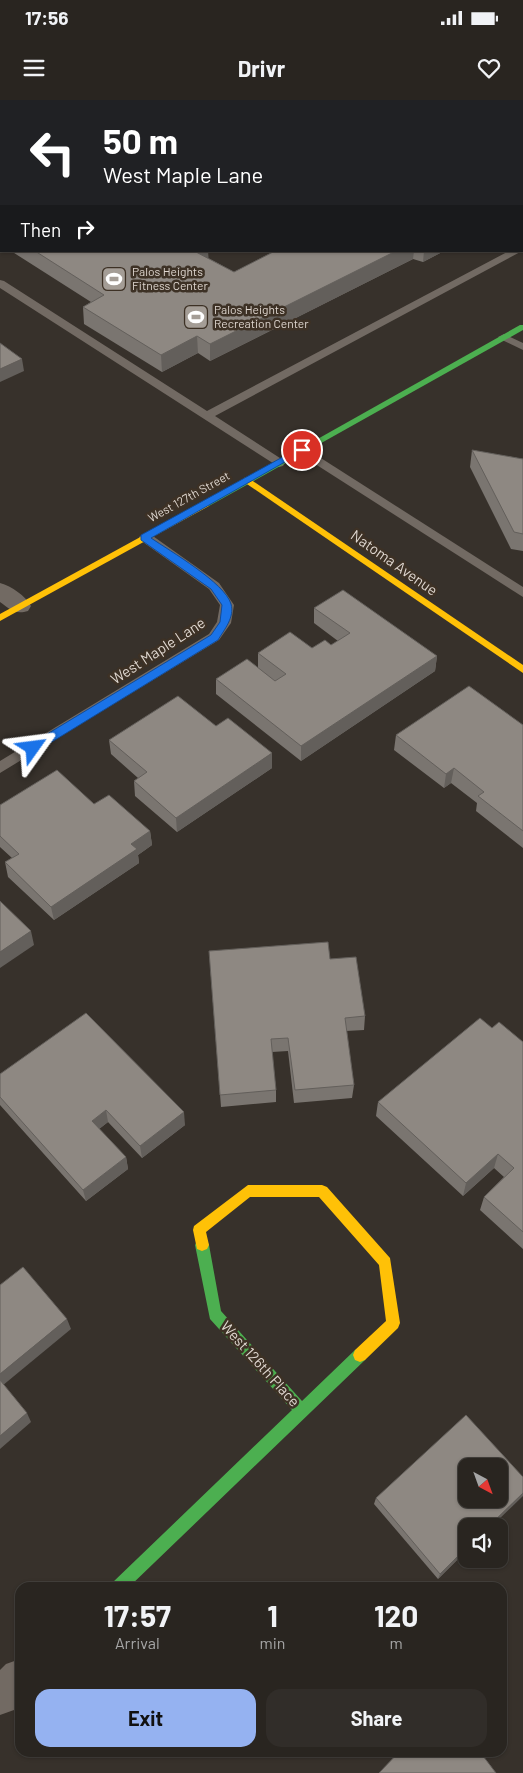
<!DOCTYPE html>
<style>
:root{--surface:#292520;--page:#312d29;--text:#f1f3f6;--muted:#a5a5a5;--line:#45423e;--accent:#95b2f1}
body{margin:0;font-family:Barlow,sans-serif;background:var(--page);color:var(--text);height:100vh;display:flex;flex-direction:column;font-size:19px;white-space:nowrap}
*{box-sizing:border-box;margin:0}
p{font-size:16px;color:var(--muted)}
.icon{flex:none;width:28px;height:28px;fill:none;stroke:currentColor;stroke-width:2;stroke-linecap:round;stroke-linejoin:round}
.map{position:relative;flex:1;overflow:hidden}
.panel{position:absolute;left:15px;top:1482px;width:492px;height:175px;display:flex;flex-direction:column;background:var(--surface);border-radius:15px;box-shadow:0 1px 4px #0004,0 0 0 1px var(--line)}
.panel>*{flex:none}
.hud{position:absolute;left:0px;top:0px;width:524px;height:152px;box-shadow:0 1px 4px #0004,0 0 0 1px var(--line);background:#202124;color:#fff;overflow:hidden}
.needle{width:32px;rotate:139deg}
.controls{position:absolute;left:458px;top:1358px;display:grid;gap:10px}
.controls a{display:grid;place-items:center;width:50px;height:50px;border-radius:10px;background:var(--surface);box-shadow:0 1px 4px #0004,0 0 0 1px var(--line);font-size:25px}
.pin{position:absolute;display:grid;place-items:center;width:42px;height:42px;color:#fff;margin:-21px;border:2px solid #fff;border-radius:50%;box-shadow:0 1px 5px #0007}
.me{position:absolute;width:55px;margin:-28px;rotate:59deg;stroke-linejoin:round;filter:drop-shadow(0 0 4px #0008)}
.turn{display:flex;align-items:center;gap:18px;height:105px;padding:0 20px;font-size:22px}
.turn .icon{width:65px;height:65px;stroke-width:2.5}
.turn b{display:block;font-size:35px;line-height:42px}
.then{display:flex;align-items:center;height:48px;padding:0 20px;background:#0003;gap:10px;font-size:19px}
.eta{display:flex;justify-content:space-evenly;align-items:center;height:85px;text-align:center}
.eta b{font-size:30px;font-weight:700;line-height:35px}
.button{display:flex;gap:10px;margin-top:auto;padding:10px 20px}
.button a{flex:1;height:58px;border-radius:15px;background:var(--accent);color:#111;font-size:20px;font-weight:700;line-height:58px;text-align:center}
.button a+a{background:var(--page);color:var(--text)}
.status{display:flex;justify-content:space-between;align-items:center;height:35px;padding:0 25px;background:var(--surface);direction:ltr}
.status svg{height:14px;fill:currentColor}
header{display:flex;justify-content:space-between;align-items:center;height:65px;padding:0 20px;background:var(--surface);font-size:22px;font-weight:700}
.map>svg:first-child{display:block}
.green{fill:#634728}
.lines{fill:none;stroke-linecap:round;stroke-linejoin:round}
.lane{fill:#726a63;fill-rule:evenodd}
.street{fill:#726a63;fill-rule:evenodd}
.fast{fill:#4caf50;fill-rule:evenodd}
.slow{fill:#ffc107;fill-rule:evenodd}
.wall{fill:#7a7570}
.shaded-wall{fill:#635f5b}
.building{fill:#8e8882;stroke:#635f5b;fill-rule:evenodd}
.route{fill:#1a73e8;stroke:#114b97}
.labels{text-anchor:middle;stroke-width:5;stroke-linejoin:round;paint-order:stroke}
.far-poi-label{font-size:12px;fill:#dfd7d0;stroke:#3d3125;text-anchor:start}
.far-street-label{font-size:12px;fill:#dfd7d0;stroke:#3d3125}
.street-label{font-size:15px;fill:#dfd7d0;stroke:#3d3125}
</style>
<div class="status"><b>17:56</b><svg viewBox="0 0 49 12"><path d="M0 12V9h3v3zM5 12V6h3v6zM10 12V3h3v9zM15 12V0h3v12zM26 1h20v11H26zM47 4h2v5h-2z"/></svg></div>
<header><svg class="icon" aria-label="menu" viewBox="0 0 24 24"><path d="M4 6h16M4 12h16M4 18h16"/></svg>Drivr<svg class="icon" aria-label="heart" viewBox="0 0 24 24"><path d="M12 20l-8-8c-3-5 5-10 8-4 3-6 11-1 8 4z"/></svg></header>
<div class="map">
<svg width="523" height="1673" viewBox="0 0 523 1673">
<rect width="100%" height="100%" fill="#37312b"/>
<path class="green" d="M0,0H257L260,1H1L0,124Z"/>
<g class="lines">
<g class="lane">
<rect x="522" y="136" width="1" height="7"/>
<path d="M509,151H522L215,316L283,360L285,363L283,366L279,367L0,188V180L4,181L207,311Z"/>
<path d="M504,234L523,243V250L500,239L498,237Z"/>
<path d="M302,346L523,487V497L298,353L296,350L298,347Z"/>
<path d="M145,433L150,434L219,483L234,505L231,523L219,540L0,673V661L209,534L217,522L220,505L209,489L140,440L139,437Z"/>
</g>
<g class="street">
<path d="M0,483C12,486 25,496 31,506L28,511C15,515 10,509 0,502Z"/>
<path d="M20,1559V1604L14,1610L0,1615V1570L6,1564Z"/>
</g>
<g class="fast">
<path d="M520,225H523V230L209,406H203L202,404Z"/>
<path d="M202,1139L207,1141L209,1145L221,1211L302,1301L355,1250L360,1248L365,1250L367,1255L365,1260L128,1488H110L112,1483L292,1310L210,1219L195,1145L197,1141Z"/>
</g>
<g class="slow">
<path d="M247,377L523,565V573L244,382V378Z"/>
<path d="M206,401L209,402V406L0,521V514Z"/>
<path d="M248,1085H322L327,1087L390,1158L400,1223L398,1228L365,1260L360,1262L355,1260L353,1255L355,1250L386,1221L379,1165L319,1097H250L206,1132L209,1145L207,1149L202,1151L197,1149L193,1130L194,1126Z"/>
</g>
</g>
<g class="wall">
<path d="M355,0H389L386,1H358Z"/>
<path d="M402,0H457L460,1H402Z"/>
<path d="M1,107V145H0V108Z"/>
<path d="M11,151H208V158L234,172L275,151H444L423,162L413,159L210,261L198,253L162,272L84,224L83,207L91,202Z"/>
<path d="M472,350L523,359V451L511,449L470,367Z"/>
<path d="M314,508L437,556L435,571L301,661L216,594V579L258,568V553L312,548L331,545L338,541L314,523Z"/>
<path d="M523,625V748L476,711L477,703L451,683L444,688L394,650L396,635Z"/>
<path d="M216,626L272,668L177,732L135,696L134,681L138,678L111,654L109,640Z"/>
<path d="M94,704L150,731L152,745L138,755L139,763L54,820L8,777L5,762L12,758L0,747V705Z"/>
<path d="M330,859L365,916L364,930L346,931L354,985L352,998L294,1003L288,951L272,952L276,990V1002L221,1007L210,864Z"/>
<path d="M492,928L523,942V1149L480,1110L484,1097L504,1077L494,1068L463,1096L376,1016L378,1002Z"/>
<path d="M0,974L185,1025L142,1058L108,1022L99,1029L126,1057L128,1069L86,1101L0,1005Z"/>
<path d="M376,1398L466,1426V1451L438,1479L374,1404Z"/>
</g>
<g class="shaded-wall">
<path d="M372,0H389L386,1H372Z"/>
<path d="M197,151H208L209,163L197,168Z"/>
<path d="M396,151H414L413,159L210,261V244Z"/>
<path d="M424,151H444L423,162Z"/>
<path d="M197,236L198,253L162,272L161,255Z"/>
<path d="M22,259L24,271L0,282V269Z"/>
<path d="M437,556L435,571L301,661V646Z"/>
<path d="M272,653V668L177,732L176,718Z"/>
<path d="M454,668L451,683L444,688L446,674Z"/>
<path d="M150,731L152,745L138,755L139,763L54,820L51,807L131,744Z"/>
<path d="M31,831L34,845L0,868V852Z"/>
<path d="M106,1010L108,1022L94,1033L92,1021Z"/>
<path d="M184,1012L185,1025L142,1058L140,1046Z"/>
<path d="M498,1054L494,1068L463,1096L466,1083Z"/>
<path d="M126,1057L128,1069L86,1101L83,1090Z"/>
<path d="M67,1219L71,1229L2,1286L0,1282V1274Z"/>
<path d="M27,1313L31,1322L0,1349V1336Z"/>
<path d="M523,1393V1396L492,1426H489Z"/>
<path d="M466,1448V1451L438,1479L440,1474Z"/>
</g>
<g class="building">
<path d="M411,0H457L460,1H414Z"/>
<path d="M1,107V130H0V108Z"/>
<path d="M35,151H197L196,152L234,172L275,151H396L210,244L197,236L161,255L83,207L104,195Z"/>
<path d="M0,243L22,259L0,269Z"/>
<path d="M472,350L523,359V434L514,432Z"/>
<path d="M343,490L437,556L301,646L216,579L247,559L275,581L286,574L258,553L290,532L312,548L325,540L331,545L350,533L314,508Z"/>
<path d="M469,586L523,625V731L478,696L484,692L454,668L446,674L396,635Z"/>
<path d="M178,596L216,626L228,618L272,653L176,718L134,681L147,672L109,640Z"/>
<path d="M57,670L94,704L109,695L150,731L131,744L137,749L51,807L5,762L19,754L0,736V705Z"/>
<path d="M0,801L31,831L0,852Z"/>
<path d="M328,842L330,859L356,857L365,916L345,918L354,985L295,990L288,938L271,939L276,990L220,995L209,851Z"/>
<path d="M86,913L184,1012L140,1046L106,1010L92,1021L126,1057L83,1090L0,997V974Z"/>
<path d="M480,918L492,928L499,922L523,942V1132L484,1097L514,1068L498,1054L466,1083L378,1002Z"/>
<path d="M23,1167L67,1219L0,1274V1185Z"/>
<path d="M0,1280L27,1313L0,1336Z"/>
<path d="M466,1315L523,1377V1393L489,1426H466V1448L440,1474L376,1398ZM466,1366H499V1399H466Z"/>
<path d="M399,1652H480L496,1673H379Z"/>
</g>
<path class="route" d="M299,348L306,350L151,438C170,451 225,483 231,504C235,517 224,530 218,540L37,651H29L28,648L29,645L211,535L220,522L222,505L211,489L141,440V435Z"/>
<defs>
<symbol id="stadium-square" viewBox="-11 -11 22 22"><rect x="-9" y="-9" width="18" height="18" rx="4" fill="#a49d96" stroke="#3d3125"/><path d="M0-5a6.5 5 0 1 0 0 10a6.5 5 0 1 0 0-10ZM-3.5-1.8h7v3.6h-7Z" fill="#fff"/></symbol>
</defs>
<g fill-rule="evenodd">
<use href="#stadium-square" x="100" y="165" width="28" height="28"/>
<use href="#stadium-square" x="182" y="203" width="28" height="28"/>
</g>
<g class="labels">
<g class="far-poi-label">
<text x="132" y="176">Palos Heights<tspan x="132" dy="14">Fitness Center</tspan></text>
<text x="214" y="214">Palos Heights<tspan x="214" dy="14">Recreation Center</tspan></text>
</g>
<g class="far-street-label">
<text transform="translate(189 397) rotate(-29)" y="4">West 127th Street</text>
</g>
<g class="street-label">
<text transform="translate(394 463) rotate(35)" y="5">Natoma Avenue</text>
<text transform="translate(158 551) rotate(-33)" y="5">West Maple Lane</text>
<text transform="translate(260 1264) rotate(48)" y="5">West 126th Place</text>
</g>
</g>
</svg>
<div class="controls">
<a><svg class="needle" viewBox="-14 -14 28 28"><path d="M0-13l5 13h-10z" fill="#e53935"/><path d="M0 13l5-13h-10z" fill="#a5a5a5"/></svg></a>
<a><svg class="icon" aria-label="sound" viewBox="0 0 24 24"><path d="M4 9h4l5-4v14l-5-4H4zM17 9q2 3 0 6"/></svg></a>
</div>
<div class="pin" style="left:302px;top:350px;background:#d93025"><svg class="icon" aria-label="arrive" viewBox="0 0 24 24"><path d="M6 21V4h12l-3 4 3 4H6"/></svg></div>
<svg class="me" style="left:33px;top:648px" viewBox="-20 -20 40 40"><path d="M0-17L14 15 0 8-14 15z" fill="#1a73e8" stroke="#fff" stroke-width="4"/></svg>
<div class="hud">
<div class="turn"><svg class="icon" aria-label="left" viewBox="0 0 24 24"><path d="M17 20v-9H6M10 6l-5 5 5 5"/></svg><div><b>50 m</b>West Maple Lane</div></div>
<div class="then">Then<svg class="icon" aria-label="right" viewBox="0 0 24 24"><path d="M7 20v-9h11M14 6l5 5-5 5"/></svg></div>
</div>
<section class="panel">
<div class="eta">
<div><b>17:57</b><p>Arrival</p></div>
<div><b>1</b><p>min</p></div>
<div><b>120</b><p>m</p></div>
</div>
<div class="button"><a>Exit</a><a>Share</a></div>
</section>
</div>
